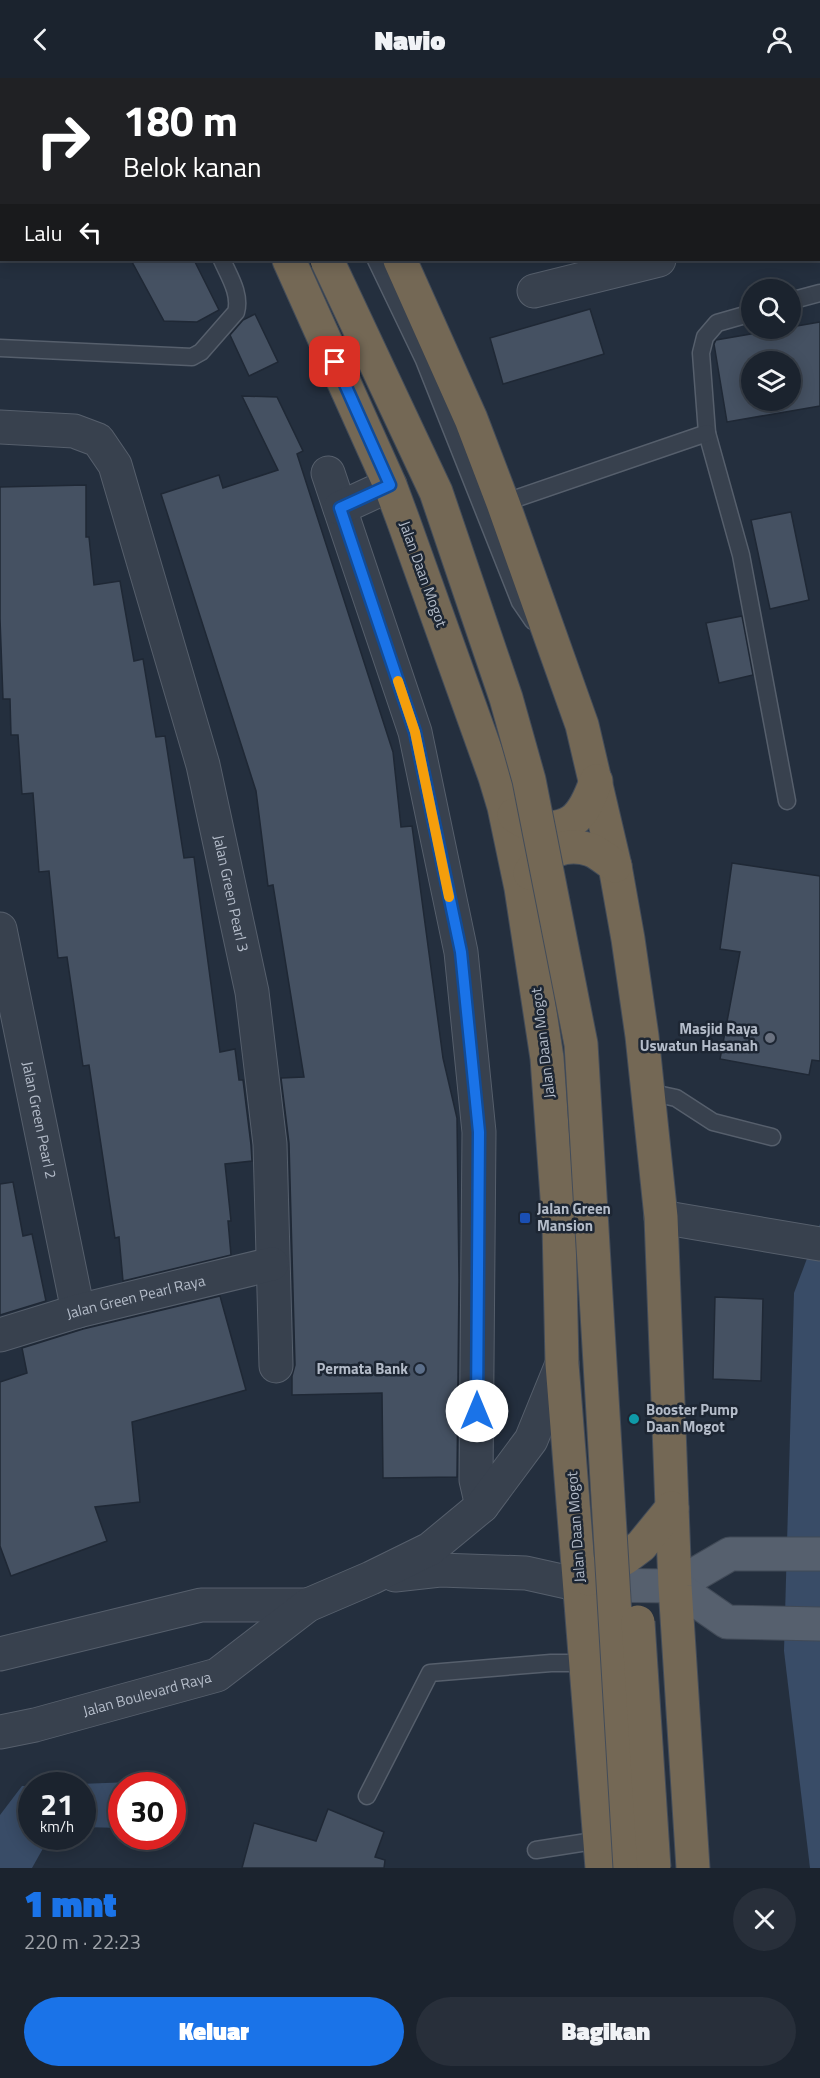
<!DOCTYPE html>
<html lang="id">
<meta charset="utf-8">
<style>
:root{--surface:#1b232e;--page:#282f3a;--text:#f1f3f6;--muted:#a0a4aa;--line:#39404a;--accent:#1a73e8}
body{margin:0;font-family:"Titillium Web",sans-serif;background:var(--page);color:var(--text);height:100vh;display:flex;flex-direction:column;font-size:22px;white-space:nowrap}
*{box-sizing:border-box;margin:0}
p{font-size:20px;color:var(--muted)}
.icon{flex:none;width:33px;height:33px;fill:none;stroke:currentColor;stroke-width:2;stroke-linecap:round;stroke-linejoin:round}
.map{position:relative;height:1790px;overflow:hidden}
.details{display:flex;flex-direction:column;background:var(--surface);flex:1}
.details>*{flex:none}
.guide{position:absolute;left:0px;top:0px;width:820px;height:183px;box-shadow:0 3px 15px #0003,0 0 0 2px var(--line);background:#202124;color:#fff;overflow:hidden}
.buttons{position:absolute;left:741px;top:201px;display:grid;gap:12px}
.buttons a{display:grid;place-items:center;width:60px;height:60px;border-radius:50%;background:var(--surface);box-shadow:0 3px 15px #0003,0 0 0 2px var(--line);font-size:30px}
.speed{position:absolute;left:18px;top:1694px;display:flex;gap:12px;font-size:30px;font-weight:700;text-align:center}
.speed>*{display:grid;place-content:center;width:78px;height:78px;border-radius:50%;background:var(--surface);box-shadow:0 3px 15px #0003,0 0 0 2px var(--line);line-height:1}
.speed small{font-size:15px;font-weight:400}
.speed .limit{border:9px solid #d22;background:#fff;color:#111}
.pin{position:absolute;display:grid;place-items:center;width:51px;height:51px;color:#fff;margin:-26px;border-radius:12px;box-shadow:0 3px 9px #0006}
.me{position:absolute;width:66px;margin:-33px;rotate:0deg;stroke-linejoin:round;filter:drop-shadow(0 0 4px #0008)}
.turn{display:flex;align-items:center;gap:21px;height:126px;padding:0 24px;font-size:27px}
.turn .icon{width:78px;height:78px;stroke-width:2.5}
.turn b{display:block;font-size:42px;line-height:51px}
.then{display:flex;align-items:center;height:57px;padding:0 24px;background:#0003;gap:12px;font-size:22px}
.round{display:grid;place-items:center;flex:none;width:63px;height:63px;border-radius:32px;background:var(--page)}
.overview{display:flex;align-items:center;justify-content:space-between;height:102px;padding:0 24px}
h1{font-size:36px;font-weight:800;line-height:45px;color:var(--accent)}
.primary-button{display:flex;gap:12px;margin-top:auto;padding:12px 24px}
.primary-button a{flex:1;height:69px;border-radius:36px;background:var(--accent);color:#fff;font-size:24px;font-weight:800;line-height:69px;text-align:center}
.primary-button a+a{background:var(--page);color:var(--text)}
header{display:flex;justify-content:space-between;align-items:center;height:78px;padding:0 24px;background:var(--surface);font-size:27px;font-weight:800}
.map>svg:first-child{display:block}
.water{fill:#394c67}
.building{fill:#455162;stroke:#1f2835;stroke-width:1.5;fill-rule:evenodd}
.lines{fill:none;stroke-linecap:round;stroke-linejoin:round}
.lane-casing{stroke:#565f6c;stroke-width:19}
.street-casing{stroke:#565f6c;stroke-width:35}
.primary-casing{stroke:#414a57;stroke-width:35}
.highway-casing{stroke:#434c59;stroke-width:35}
.lane{stroke:#38414e;stroke-width:16}
.street{stroke:#38414e;stroke-width:33}
.primary{stroke:#56606e;stroke-width:33}
.highway{stroke:#746855;stroke-width:33}
.highway-bridge-casing{stroke:#434c59;stroke-width:35;stroke-linecap:butt}
.highway-bridge{stroke:#746855;stroke-width:33}
.route-casing{stroke:#114b97;stroke-width:15}
.route{stroke:#1a73e8;stroke-width:10}
.slow{stroke:#f59e0b;stroke-width:10}
.worship-dot{fill:#6b7280;stroke:#1d2633;stroke-width:2}
.transit-dot{fill:#1a4fb4;stroke:#1d2633;stroke-width:2}
.service-dot{fill:#5c6f8a;stroke:#1d2633;stroke-width:2}
.culture-dot{fill:#0f9aa8;stroke:#1d2633;stroke-width:2}
.labels{text-anchor:middle;stroke-width:5;stroke-linejoin:round;paint-order:stroke}
.street-label{font-size:15px;fill:#b4bcc9;stroke:#1d2633}
.poi-label{font-size:15px;font-weight:bold;fill:#b4bcc9;stroke:#1d2633;text-anchor:end}
</style>
<header><svg class="icon" aria-label="back" viewBox="0 0 24 24"><path d="M15 5l-7 7 7 7"/></svg>Navio<svg class="icon" aria-label="person" viewBox="0 0 24 24"><circle cx="12" cy="8" r="4"/><path d="M4 21q1-7 8-7t8 7"/></svg></header>
<div class="map">
<svg width="820" height="1790" viewBox="0 0 820 1790">
<rect width="100%" height="100%" fill="#242f3e"/>
<g class="water">
<path d="M820,1146V1790H810L784,1573L794,1215Z"/>
<path d="M158,1703L155,1707H122L121,1750L83,1749L82,1707H53Z"/>
<path d="M22,1708H31L32,1758H50L32,1790H0V1737Z"/>
</g>
<g class="building">
<path d="M131,182H194L219,232L197,244L164,243Z"/>
<path d="M590,231L604,276L503,306L490,260Z"/>
<path d="M255,236L278,284L249,298L230,257L243,242Z"/>
<path d="M820,244V328L727,344L714,266L716,262ZM752,284H790V322H752Z"/>
<path d="M242,318L277,319L303,373L297,376L393,674L401,749L412,748L443,980L457,1040L459,1202L457,1399L383,1400L382,1315L292,1317V1298L295,1287L289,1065L281,1000L304,999L273,807L268,808L256,713L161,416L219,397L223,410L278,392Z"/>
<path d="M86,407V459H89L94,507L120,503L134,583L143,581L156,659L165,658L184,780L194,779L220,974L235,971L239,1002H243L251,1067L252,1083L225,1086L231,1143H228L231,1177L123,1203L119,1159L115,1160L89,987L83,988L67,879L58,880L49,793L39,794L33,715L22,716L18,657H11L10,621H3L0,541V409Z"/>
<path d="M791,434L809,522L770,531L751,442Z"/>
<path d="M742,538L753,597L719,605L706,545Z"/>
<path d="M732,785L820,798V983L812,982L809,997L720,981L740,874L720,871Z"/>
<path d="M13,1104L23,1158L32,1156L46,1223L0,1237V1106Z"/>
<path d="M220,1218L246,1312L132,1344L140,1424L95,1429L107,1463L11,1498L0,1468V1304L27,1295L22,1270L83,1251Z"/>
<path d="M715,1219L763,1221L761,1303L713,1301Z"/>
<path d="M328,1731L384,1754L375,1779L385,1782L384,1790H242L254,1745L316,1763Z"/>
</g>
<g class="lines">
<defs>
<g id="lane">
<path d="M289,0L290,2"/>
<path d="M441,2L450,0"/>
<path d="M376,182L424,282L520,524L533,543"/>
<path d="M790,223L820,215"/>
<path d="M752,235L717,245L705,259L701,275L707,355L741,477L787,723"/>
<path d="M0,270L192,279L201,274L236,234C241,216 229,198 222,182"/>
<path d="M503,425L707,355"/>
<path d="M648,1014L676,1020L713,1044L772,1059"/>
<path d="M367,1718L430,1595L551,1585H586"/>
<path d="M536,1772L600,1762"/>
</g>
<g id="street">
<path d="M819,150H820"/>
<path d="M534,213L659,182"/>
<path id="s1" d="M0,349L74,353L98,362L115,387L203,687L252,914L270,1066L276,1288"/>
<path d="M328,395L415,654L461,874L479,1054L476,1402L482,1428"/>
<path d="M340,430L390,407"/>
<path id="s2" d="M0,851L78,1233"/>
<path d="M661,1139L820,1166"/>
<path id="s3" d="M0,1257L78,1233L272,1186"/>
<path d="M395,1497L440,1492L526,1495L580,1507"/>
<path d="M0,1576L201,1527H308"/>
<path id="s4" d="M0,1654L35,1647L217,1597L308,1527L371,1500L430,1471L482,1428L531,1362L562,1286"/>
</g>
<g id="primary">
<path d="M585,1507L675,1508L730,1476H820"/>
<path d="M675,1508L727,1544L820,1546"/>
</g>
<g id="highway">
<path d="M206,0L207,2"/>
<path d="M242,0V2"/>
<path d="M268,0L269,2"/>
<path d="M315,0L316,2"/>
<path d="M289,182L390,407L403,442L495,699L504,729L521,810L547,980L559,1147L562,1286L602,1790"/>
<path d="M400,182L471,341L503,425L582,647L615,788L628,861L642,958L661,1139L675,1508L693,1790"/>
<path d="M514,737C529,749 554,755 572,743C584,735 591,717 596,703"/>
<path d="M530,795C542,773 567,764 591,772C599,775 608,783 615,788"/>
<path d="M589,1501L625,1480L641,1468L672,1430"/>
</g>
</defs>
<use href="#lane" class="lane-casing"/>
<use href="#street" class="street-casing"/>
<use href="#primary" class="primary-casing"/>
<use href="#highway" class="highway-casing"/>
<use href="#lane" class="lane"/>
<use href="#street" class="street"/>
<use href="#primary" class="primary"/>
<use href="#highway" class="highway"/>
<defs>
<g id="highway-bridge">
<path d="M327,182L436,414L506,620L529,702L581,966L630,1790"/>
<path d="M638,1544L654,1790"/>
</g>
</defs>
<use href="#highway-bridge" class="highway-bridge-casing"/>
<use href="#highway-bridge" class="highway-bridge"/>
</g>
<g class="lines">
<defs>
<path id="route" d="M335,284L390,407L340,430L415,654L461,874L479,1054L477,1333"/>
</defs>
<use href="#route" class="route-casing"/>
<use href="#route" class="route"/>
<path class="slow" d="M398,603L415,654L449,819"/>
</g>
<circle class="worship-dot" cx="770" cy="960" r="6"/>
<rect class="transit-dot" x="519" y="1134" width="12" height="12" rx="3"/>
<circle class="service-dot" cx="420" cy="1291" r="6"/>
<circle class="culture-dot" cx="634" cy="1341" r="6"/>
<g class="labels">
<g class="street-label">
<text transform="translate(423 496) rotate(70)" y="5">Jalan Daan Mogot</text>
<text dy="5" stroke="none"><textPath href="#s1" startOffset="574">Jalan Green Pearl 3</textPath></text>
<text transform="translate(543 965) rotate(-97)" y="5">Jalan Daan Mogot</text>
<text dy="5" stroke="none"><textPath href="#s2" startOffset="195">Jalan Green Pearl 2</textPath></text>
<text dy="5" stroke="none"><textPath href="#s3" startOffset="141">Jalan Green Pearl Raya</textPath></text>
<text transform="translate(576 1449) rotate(-94)" y="5">Jalan Daan Mogot</text>
<text dy="5" stroke="none"><textPath href="#s4" startOffset="152">Jalan Boulevard Raya</textPath></text>
</g>
<g class="poi-label">
<text x="758" y="956">Masjid Raya<tspan x="758" dy="17">Uswatun Hasanah</tspan></text>
<text x="537" y="1136" text-anchor="start">Jalan Green<tspan x="537" dy="17">Mansion</tspan></text>
<text x="408" y="1296">Permata Bank</text>
<text x="646" y="1337" text-anchor="start">Booster Pump<tspan x="646" dy="17">Daan Mogot</tspan></text>
</g>
</g>
</svg>
<div class="buttons">
<a><svg class="icon" aria-label="search" viewBox="0 0 24 24"><circle cx="10" cy="10" r="6"/><path d="M15 15l6 6"/></svg></a>
<a><svg class="icon" aria-label="layers" viewBox="0 0 24 24"><path d="M12 4l9 5-9 5-9-5zM3 14l9 5 9-5"/></svg></a>
</div>
<div class="speed"><div>21<small>km/h</small></div><div class="limit">30</div></div>
<div class="pin" style="left:335px;top:284px;background:#d93025"><svg class="icon" aria-label="arrive" viewBox="0 0 24 24"><path d="M6 21V4h12l-3 4 3 4H6"/></svg></div>
<svg class="me" style="left:477px;top:1333px" viewBox="-20 -20 40 40"><circle r="19" fill="#fff"/><path d="M0-13L10 11 0 6-10 11z" fill="#1a73e8"/></svg>
<div class="guide">
<div class="turn"><svg class="icon" aria-label="right" viewBox="0 0 24 24"><path d="M7 20v-9h11M14 6l5 5-5 5"/></svg><div><b>180 m</b>Belok kanan</div></div>
<div class="then">Lalu<svg class="icon" aria-label="left" viewBox="0 0 24 24"><path d="M17 20v-9H6M10 6l-5 5 5 5"/></svg></div>
</div>
</div>
<section class="details">
<div class="overview"><div><h1>1 mnt</h1><p>220 m · 22:23</p></div><a class="round"><svg class="icon" aria-label="close" viewBox="0 0 24 24"><path d="M6 6l12 12M18 6L6 18"/></svg></a></div>
<div class="primary-button"><a>Keluar</a><a>Bagikan</a></div>
</section>
